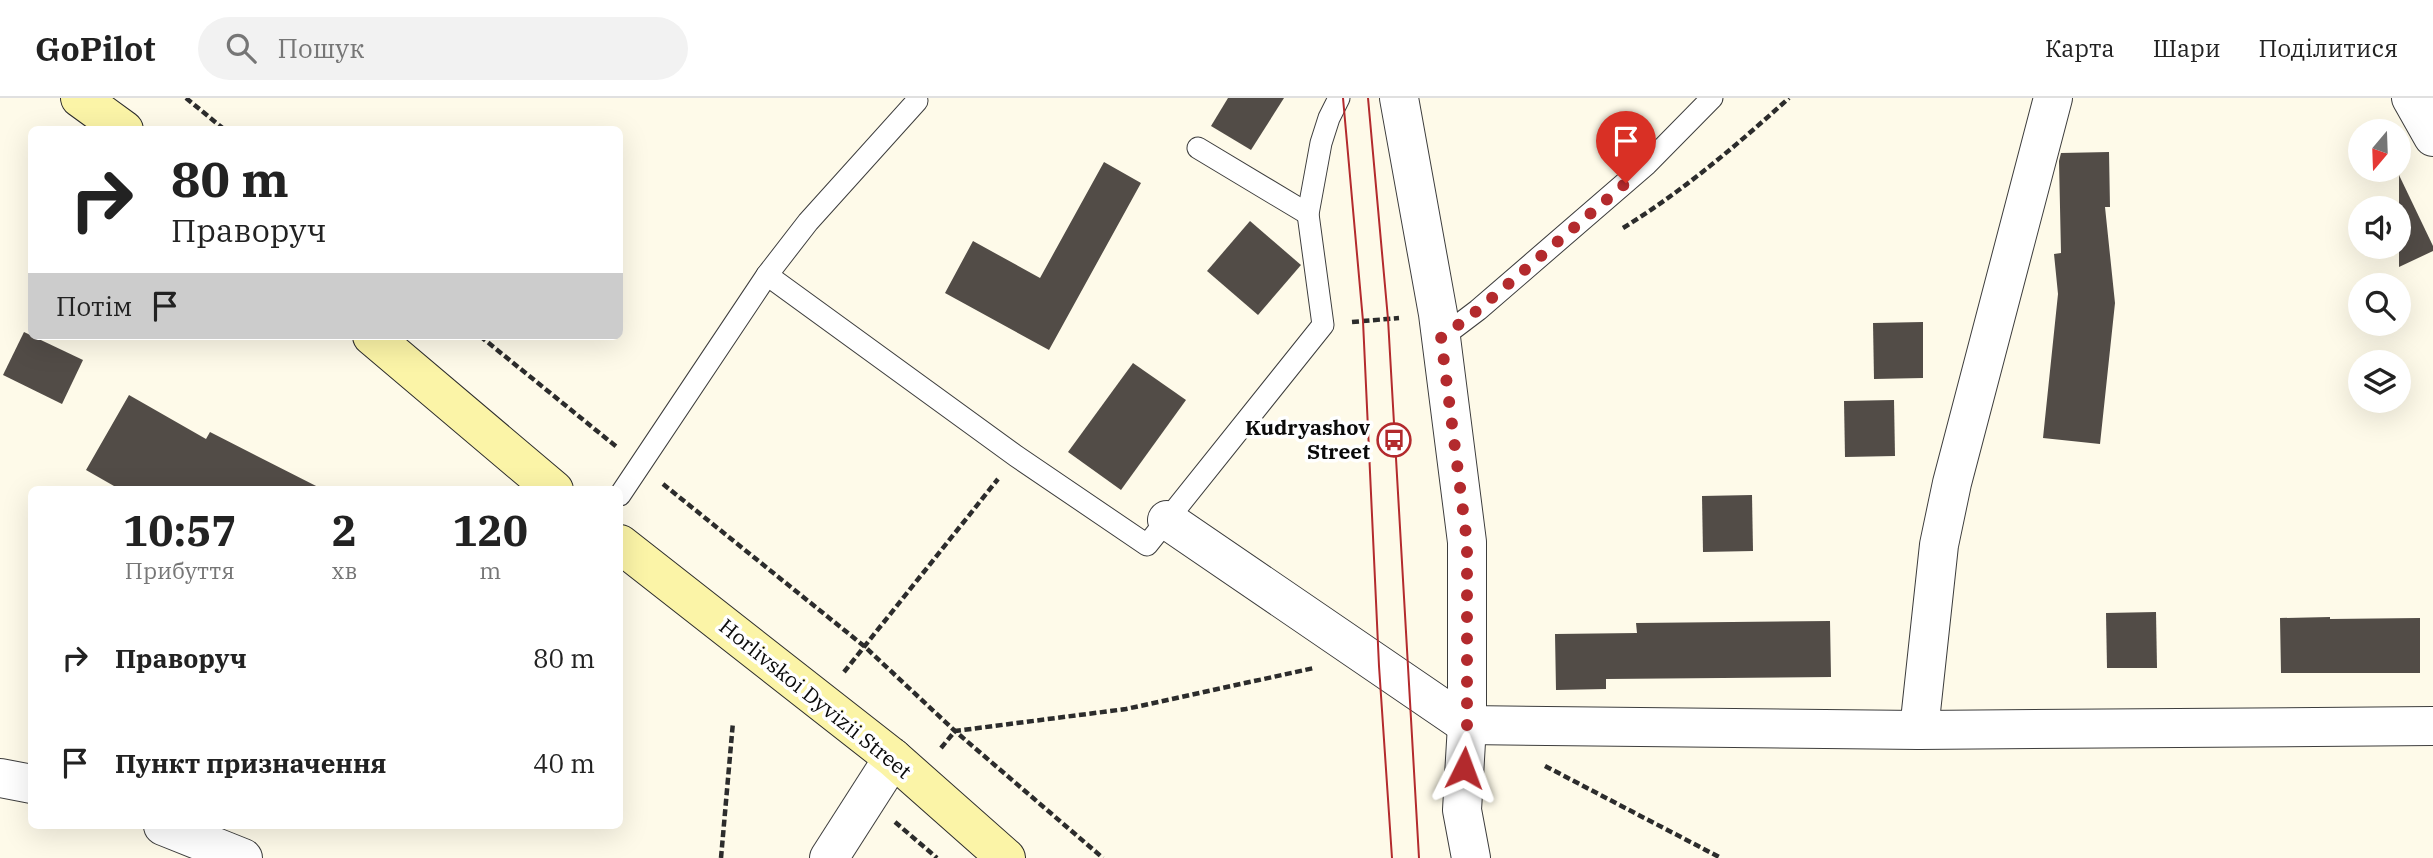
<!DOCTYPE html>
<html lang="uk">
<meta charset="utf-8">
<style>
:root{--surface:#fff;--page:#f2f2f2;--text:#222;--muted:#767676;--line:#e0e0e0}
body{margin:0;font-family:"IBM Plex Serif",serif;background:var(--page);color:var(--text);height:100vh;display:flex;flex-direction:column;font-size:26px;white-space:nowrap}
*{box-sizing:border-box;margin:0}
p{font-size:23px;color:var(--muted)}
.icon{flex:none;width:38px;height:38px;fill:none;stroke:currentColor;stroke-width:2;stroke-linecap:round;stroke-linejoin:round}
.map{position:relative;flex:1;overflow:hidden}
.details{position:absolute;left:28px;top:388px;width:595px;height:343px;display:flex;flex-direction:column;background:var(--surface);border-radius:10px;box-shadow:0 7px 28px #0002}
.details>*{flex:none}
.top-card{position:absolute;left:28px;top:28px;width:595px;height:214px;border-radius:10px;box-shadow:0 7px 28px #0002;background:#fff;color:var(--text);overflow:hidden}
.needle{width:46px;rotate:199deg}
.buttons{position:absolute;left:2348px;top:21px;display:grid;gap:14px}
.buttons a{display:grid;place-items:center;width:63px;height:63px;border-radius:50%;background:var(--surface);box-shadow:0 7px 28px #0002;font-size:35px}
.pin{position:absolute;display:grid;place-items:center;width:60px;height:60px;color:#fff;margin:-72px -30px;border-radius:50% 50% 50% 0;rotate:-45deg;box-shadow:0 0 7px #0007}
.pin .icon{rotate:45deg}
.me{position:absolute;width:77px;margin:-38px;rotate:3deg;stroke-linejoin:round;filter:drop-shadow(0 0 5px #0008)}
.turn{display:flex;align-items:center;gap:24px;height:147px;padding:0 28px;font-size:32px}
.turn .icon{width:91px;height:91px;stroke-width:2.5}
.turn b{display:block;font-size:49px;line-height:60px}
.then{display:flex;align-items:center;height:66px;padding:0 28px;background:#0003;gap:14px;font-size:26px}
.eta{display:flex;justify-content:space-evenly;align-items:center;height:119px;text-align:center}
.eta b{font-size:42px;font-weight:800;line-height:49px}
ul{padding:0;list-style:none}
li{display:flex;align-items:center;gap:21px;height:105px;padding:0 28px}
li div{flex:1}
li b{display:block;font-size:26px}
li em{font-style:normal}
header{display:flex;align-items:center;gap:42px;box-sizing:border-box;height:98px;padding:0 35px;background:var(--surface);border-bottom:2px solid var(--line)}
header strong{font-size:33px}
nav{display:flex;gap:38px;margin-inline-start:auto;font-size:24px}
.search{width:490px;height:63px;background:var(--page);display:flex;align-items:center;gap:18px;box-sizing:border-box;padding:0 24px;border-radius:38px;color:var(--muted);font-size:26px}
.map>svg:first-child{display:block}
.building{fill:#524c47}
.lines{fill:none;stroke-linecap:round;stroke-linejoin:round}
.lane-casing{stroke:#3d3d3d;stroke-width:23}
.street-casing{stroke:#3d3d3d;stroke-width:40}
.secondary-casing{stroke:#2c2c2c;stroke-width:40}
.path{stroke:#2c2c2c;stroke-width:4.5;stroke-dasharray:7 3.5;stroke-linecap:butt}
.lane{stroke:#fff;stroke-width:21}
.street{stroke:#fff;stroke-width:38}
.secondary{stroke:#fbf4a7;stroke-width:38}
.tram{stroke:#b32a2d;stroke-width:2}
.route{stroke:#b32a2d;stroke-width:12;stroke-dasharray:0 21.6}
.labels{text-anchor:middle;stroke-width:7;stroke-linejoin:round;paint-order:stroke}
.poi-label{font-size:21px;font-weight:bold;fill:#0a0a0a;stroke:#fff;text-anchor:end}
.street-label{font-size:21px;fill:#0a0a0a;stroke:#fff}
</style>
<header>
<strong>GoPilot</strong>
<div class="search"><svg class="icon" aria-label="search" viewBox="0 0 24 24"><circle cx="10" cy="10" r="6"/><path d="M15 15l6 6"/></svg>Пошук</div>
<nav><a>Карта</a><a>Шари</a><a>Поділитися</a></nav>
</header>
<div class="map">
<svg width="2433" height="760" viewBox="0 0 2433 760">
<rect width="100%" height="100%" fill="#fefae9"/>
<g class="building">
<path d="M1228,0H1284L1251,52L1211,28Z"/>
<path d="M2109,54L2110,109H2105L2115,205L2100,346L2043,340L2058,196L2054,156L2061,155L2059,63L2061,55Z"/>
<path d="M1104,64L1141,85L1049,252L945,195L973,143L1040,180Z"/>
<path d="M2399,77L2433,148V153L2399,169Z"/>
<path d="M1250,123L1301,167L1258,217L1207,173Z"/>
<path d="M1923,224V280L1874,281L1873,225Z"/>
<path d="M24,234L83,262L62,306L3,277Z"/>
<path d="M1133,265L1186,302L1121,392L1068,354Z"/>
<path d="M129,297L206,341L210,334L324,392H121L86,372Z"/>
<path d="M1894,302L1895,358L1845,359L1844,303Z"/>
<path d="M1752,397L1753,453L1703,454L1702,398Z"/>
<path d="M2156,514L2157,570H2107L2106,515Z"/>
<path d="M2330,519V521L2420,520V575H2281L2280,520Z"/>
<path d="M1830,523L1831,579L1606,581V591L1556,592L1555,536L1637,535L1636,525Z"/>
</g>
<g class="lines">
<defs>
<g id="lane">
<path d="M1198,50L1308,116"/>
<path d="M767,177L1016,358L1147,447L1323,227L1308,116L1321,45L1329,20L1339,0"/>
<path d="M1441,240L1478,212L1647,66L1712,0"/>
<path d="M620,397L767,177L808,124L917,3"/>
</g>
<g id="street">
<path d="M1399,0L1438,216L1467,444V627L1462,712L1471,760"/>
<path d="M2411,0L2433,39"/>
<path d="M1167,422L1467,627L1919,632L2433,628"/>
<path d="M1919,632L1939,447L1952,385L2053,0"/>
<path d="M0,680L32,686"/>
<path d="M163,728L243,760"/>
<path d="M829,760L893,660"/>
</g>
<g id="secondary">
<path d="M80,0L124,32"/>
<path d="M372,238L554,392"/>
<path d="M620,446L893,660L1006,760"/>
</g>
</defs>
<use href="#lane" class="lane-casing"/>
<use href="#street" class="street-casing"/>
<use href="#secondary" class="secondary-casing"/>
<g class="path">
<path d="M186,0L225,32"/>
<path d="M1623,130C1683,93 1737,47 1789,0"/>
<path d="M1352,224L1399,220"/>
<path d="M480,238L618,350"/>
<path d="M663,386L864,548L955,633L1103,760"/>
<path d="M844,574L998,381"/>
<path d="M941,650L955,633L1126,611L1314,570"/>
<path d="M1545,668L1721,760"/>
<path d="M895,724L937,760"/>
<path d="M721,760L733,624"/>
</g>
<use href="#lane" class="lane"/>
<use href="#street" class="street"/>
<use href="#secondary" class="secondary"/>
<g class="tram">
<path d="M1343,0L1363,223L1379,568L1392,760"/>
<path d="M1368,0L1388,221L1419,760"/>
</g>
</g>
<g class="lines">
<path class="route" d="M1464,670L1467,627V444L1441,240L1478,212L1626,85"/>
</g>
<defs>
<symbol id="bus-ring" viewBox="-11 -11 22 22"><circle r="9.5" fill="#fff" stroke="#b32a2d" stroke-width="1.5"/><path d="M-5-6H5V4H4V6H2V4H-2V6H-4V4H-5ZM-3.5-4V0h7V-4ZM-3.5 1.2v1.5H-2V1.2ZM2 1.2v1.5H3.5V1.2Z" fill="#b32a2d"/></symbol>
</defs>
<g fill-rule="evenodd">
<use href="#bus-ring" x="1375" y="323" width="38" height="38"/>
</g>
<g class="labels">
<g class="poi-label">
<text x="1370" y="337">Kudryashov<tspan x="1370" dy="24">Street</tspan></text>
</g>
<g class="street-label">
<text transform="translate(815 601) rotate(39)" y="7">Horlivskoi Dyvizii Street</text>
</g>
</g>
</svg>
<div class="buttons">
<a><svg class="needle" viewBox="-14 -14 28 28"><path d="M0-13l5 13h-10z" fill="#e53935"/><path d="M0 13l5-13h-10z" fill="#767676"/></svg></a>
<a><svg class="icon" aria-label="sound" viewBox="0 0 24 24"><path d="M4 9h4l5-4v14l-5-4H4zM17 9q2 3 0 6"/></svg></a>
<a><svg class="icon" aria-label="search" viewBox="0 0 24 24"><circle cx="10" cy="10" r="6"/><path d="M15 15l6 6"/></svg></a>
<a><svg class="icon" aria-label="layers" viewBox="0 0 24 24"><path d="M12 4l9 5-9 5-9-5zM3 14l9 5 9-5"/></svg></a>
</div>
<div class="pin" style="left:1626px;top:85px;background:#d93025"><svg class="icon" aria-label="arrive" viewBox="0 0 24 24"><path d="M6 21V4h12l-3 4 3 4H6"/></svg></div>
<svg class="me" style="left:1464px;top:670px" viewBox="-20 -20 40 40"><path d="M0-17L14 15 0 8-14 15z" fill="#b32a2d" stroke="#fff" stroke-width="4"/></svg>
<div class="top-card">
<div class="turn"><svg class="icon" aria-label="right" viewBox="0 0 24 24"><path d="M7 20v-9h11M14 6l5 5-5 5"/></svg><div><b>80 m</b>Праворуч</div></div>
<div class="then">Потім<svg class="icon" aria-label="arrive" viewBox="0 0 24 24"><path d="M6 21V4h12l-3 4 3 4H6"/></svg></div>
</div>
<section class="details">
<div class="eta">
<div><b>10:57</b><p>Прибуття</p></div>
<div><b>2</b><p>хв</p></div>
<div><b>120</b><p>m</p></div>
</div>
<ul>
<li><svg class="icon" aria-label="right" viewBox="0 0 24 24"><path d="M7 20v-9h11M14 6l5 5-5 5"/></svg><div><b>Праворуч</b></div><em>80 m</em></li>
<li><svg class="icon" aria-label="arrive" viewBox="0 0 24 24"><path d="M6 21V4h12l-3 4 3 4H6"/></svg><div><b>Пункт призначення</b></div><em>40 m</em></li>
</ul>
</section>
</div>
